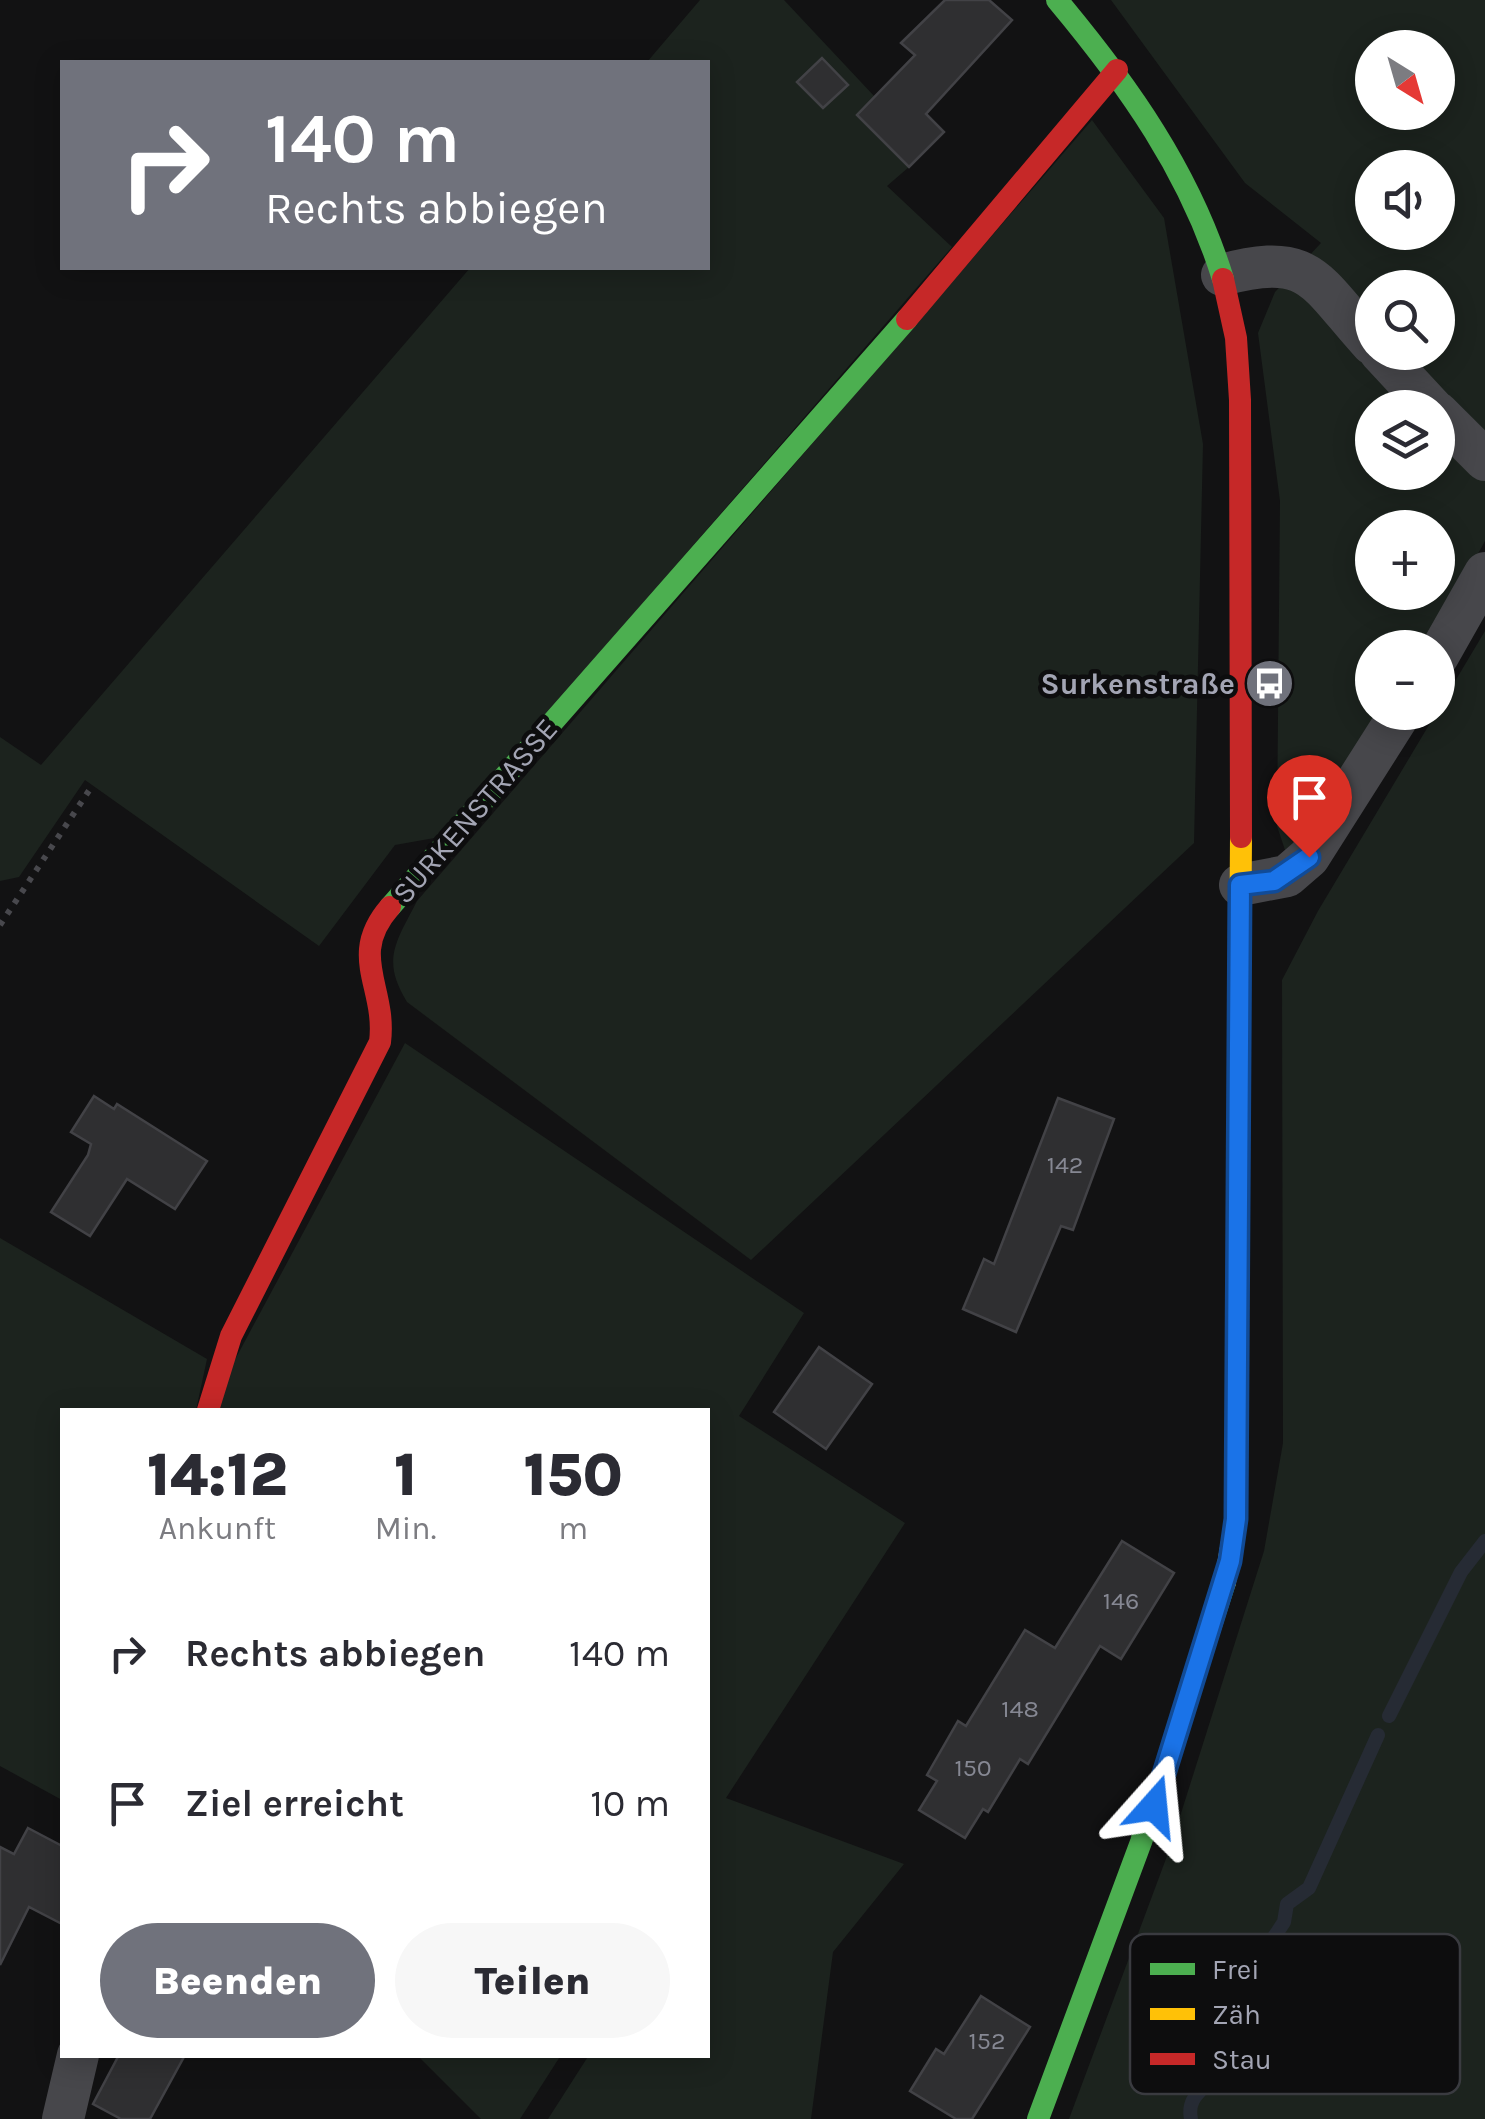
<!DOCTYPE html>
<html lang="de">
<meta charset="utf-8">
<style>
:root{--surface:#fff;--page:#f7f7f7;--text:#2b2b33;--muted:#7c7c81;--accent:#70727c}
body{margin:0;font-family:Karla,sans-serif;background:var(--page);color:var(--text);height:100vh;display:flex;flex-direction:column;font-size:38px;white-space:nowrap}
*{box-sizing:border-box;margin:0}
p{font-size:32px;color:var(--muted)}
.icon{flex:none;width:55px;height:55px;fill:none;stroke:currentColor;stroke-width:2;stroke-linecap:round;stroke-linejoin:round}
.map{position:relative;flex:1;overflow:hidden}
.drawer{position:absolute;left:60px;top:1408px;width:650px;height:650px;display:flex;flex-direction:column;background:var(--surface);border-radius:0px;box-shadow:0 5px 25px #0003}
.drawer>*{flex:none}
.top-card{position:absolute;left:60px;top:60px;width:650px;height:210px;border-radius:0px;box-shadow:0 5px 25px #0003;background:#70727c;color:#fff;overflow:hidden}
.needle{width:65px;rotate:143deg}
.controls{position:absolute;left:1355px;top:30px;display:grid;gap:20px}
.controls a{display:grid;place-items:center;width:100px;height:100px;border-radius:50%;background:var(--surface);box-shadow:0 5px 25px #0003;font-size:50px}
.pin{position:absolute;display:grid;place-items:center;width:85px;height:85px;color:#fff;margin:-102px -42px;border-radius:50% 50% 50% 0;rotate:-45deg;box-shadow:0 0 10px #0007}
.pin .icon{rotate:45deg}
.me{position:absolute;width:110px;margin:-55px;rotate:18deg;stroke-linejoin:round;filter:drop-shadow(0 0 8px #0008)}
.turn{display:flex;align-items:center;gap:35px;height:210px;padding:0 40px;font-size:45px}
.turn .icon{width:130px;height:130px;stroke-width:2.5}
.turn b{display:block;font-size:70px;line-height:85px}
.eta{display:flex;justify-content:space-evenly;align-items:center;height:170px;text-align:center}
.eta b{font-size:60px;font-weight:800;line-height:70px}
.cta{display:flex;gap:20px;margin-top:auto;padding:20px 40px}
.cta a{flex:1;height:115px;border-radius:60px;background:var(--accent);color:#fff;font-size:40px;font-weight:800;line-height:115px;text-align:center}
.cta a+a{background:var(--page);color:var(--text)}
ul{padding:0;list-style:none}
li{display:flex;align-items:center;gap:30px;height:150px;padding:0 40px}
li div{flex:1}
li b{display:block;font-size:38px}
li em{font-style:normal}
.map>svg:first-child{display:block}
.green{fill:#1c231e;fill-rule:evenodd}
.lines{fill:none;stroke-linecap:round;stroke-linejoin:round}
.stream{stroke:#262b34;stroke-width:14}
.building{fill:#2f2f31;stroke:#424246;stroke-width:2.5}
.path{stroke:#48484d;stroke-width:6;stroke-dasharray:5 8;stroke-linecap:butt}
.street{stroke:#47474b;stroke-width:42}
.fast{stroke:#4caf50;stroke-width:22}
.slow{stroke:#ffc107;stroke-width:22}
.jam{stroke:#c62828;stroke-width:22}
.route-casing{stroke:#114b97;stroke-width:25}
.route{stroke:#1a73e8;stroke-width:18}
.labels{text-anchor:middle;stroke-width:9;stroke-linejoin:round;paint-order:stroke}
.number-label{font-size:25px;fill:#868893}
.poi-label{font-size:30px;font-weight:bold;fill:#a3a5b4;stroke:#0d0d0e;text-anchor:end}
.street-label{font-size:30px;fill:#a3a5b4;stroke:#0d0d0e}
.key{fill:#0d0d0e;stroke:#3a3b40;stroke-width:2.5}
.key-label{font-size:28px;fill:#a3a5b4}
</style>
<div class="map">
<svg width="1485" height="2119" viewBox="0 0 1485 2119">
<rect width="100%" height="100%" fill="#121213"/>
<g class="green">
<path d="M700,0H784L875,97L881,138L909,167L887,186L952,247L440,837L395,845L319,946L85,780L19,877L0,881V737L41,765L470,268H708V62H647Z"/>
<path d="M1111,0H1485V541L1427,647L1372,648V712L1388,713L1306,833L1285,850L1277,826L1280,501L1258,333L1275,292L1321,243L1245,183ZM1372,48H1438V112H1372ZM1372,168H1438V232H1372ZM1372,288H1438V352H1372ZM1372,408H1438V472H1372ZM1372,528H1438V592H1372Z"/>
<path d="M1092,120L1164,218L1203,444L1194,843L751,1260L407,1002C381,960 396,942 417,901Z"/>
<path d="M1485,631V2119H1069L1170,1848L1264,1551L1283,1443L1282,980L1318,911Z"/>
<path d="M405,1043L804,1313L739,1416L905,1523L726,1798L904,1864L833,1952L811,2119H548L589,2055H708V1410H208Z"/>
<path d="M0,1238L207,1359L196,1410H62V1800L0,1766Z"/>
<path d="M417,2055H561L520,2119H481Z"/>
</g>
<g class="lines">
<g class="stream">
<path d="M1389,1716L1461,1572L1485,1541"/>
<path d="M1191,2119C1186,2094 1207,2090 1216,2072C1225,2054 1228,2037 1232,2017L1263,1995L1272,1940L1284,1922L1287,1904L1309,1888L1378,1735"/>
</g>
</g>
<g class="building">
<path d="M945,0H989L1012,20L926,114L944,132L909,167L857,115L915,55L901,43Z"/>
<path d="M822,58L848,85L823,108L797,82Z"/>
<path d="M94,1096L114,1109L117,1104L207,1161L175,1209L127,1179L90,1236L51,1212L88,1155L91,1144L71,1132Z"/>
<path d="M1058,1098L1114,1119L1073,1230L1061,1226L1016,1332L963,1309L984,1259L994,1264Z"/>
<path d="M819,1347L872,1384L826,1449L774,1412Z"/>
<path d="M1122,1541L1174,1573L1121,1659L1100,1646L1028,1764L1020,1759L988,1812L983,1809L965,1838L919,1810L937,1781L927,1775L958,1721L966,1726L1025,1630L1055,1648Z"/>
<path d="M28,1828L62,1846V1924L29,1907L0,1965V1847L14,1854Z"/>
<path d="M981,1996L1030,2027L972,2119H956L910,2091L936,2049L944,2054Z"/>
<path d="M119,2055H185L150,2119H121L93,2104Z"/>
</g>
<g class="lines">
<path class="path" d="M0,925L92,786"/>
<g class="street">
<path d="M1222,275C1312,250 1315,282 1372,344"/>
<path d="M1380,352L1432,408"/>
<path d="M1438,413L1485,460"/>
<path d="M1438,656L1485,573"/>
<path d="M1240,885L1287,876L1309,857L1401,712"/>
<path d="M63,2119L78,2055"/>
</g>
<g class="fast">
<path d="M1057,0C1128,85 1190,172 1223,279"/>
<path d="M390,907L907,319"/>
<path d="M1038,2119L1141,1842L1225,1582"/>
</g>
<path class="slow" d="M1225,1582L1236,1519L1241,837"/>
<g class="jam">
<path d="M1223,279L1236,338L1240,400L1241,837"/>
<path d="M907,319L1117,70"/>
<path d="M208,1410L231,1336L380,1042C387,987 347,956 390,907"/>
</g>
</g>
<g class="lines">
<defs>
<path id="route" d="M1154,1806L1230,1561L1236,1519L1240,885L1274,881L1309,857"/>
</defs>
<use href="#route" class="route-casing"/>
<use href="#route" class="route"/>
</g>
<defs>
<symbol id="bus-disc" viewBox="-11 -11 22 22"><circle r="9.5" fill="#70727c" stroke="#0d0d0e"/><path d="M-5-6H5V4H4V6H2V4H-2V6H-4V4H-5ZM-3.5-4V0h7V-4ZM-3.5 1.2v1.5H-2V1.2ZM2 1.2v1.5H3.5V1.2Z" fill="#fff"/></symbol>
</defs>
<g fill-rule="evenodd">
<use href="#bus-disc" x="1242" y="656" width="55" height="55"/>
</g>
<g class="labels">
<g class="number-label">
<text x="1065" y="1173">142</text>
<text x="1121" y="1609">146</text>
<text x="1020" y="1717">148</text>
<text x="973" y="1776">150</text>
<text x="987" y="2049">152</text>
</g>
<g class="poi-label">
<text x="1235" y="694">Surkenstraße</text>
</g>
<g class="street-label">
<text transform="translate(475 811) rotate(-49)" y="10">SURKENSTRASSE</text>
</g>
</g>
<rect x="1130" y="1934" width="330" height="160" rx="15" class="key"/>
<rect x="1150" y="1963" width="45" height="12" fill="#4caf50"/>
<rect x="1150" y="2008" width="45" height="12" fill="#ffc107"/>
<rect x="1150" y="2053" width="45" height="12" fill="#c62828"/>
<g class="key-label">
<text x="1212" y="1979">Frei</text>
<text x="1212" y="2024">Zäh</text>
<text x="1212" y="2069">Stau</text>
</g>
</svg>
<div class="controls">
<a><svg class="needle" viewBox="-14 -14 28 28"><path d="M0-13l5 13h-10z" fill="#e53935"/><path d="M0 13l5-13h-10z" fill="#7c7c81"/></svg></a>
<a><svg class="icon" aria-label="sound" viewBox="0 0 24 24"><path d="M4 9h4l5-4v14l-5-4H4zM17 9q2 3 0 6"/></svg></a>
<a><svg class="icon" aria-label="search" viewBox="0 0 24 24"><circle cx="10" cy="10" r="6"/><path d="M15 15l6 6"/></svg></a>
<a><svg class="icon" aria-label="layers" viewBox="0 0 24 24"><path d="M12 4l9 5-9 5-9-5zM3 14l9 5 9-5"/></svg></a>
<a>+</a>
<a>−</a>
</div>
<div class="pin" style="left:1309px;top:857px;background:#d93025"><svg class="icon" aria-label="arrive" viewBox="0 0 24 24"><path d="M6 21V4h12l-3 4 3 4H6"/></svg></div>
<svg class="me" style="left:1154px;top:1806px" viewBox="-20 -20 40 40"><path d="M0-17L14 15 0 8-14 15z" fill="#1a73e8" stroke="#fff" stroke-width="4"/></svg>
<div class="top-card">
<div class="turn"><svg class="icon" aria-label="right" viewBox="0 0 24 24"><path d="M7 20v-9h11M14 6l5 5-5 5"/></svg><div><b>140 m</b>Rechts abbiegen</div></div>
</div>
<section class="drawer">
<div class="eta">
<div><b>14:12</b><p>Ankunft</p></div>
<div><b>1</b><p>Min.</p></div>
<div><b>150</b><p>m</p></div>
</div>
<ul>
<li><svg class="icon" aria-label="right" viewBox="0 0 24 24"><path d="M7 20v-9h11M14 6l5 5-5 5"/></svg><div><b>Rechts abbiegen</b></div><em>140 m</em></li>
<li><svg class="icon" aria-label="arrive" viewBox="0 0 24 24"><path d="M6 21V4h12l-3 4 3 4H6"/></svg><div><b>Ziel erreicht</b></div><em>10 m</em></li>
</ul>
<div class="cta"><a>Beenden</a><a>Teilen</a></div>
</section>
</div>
